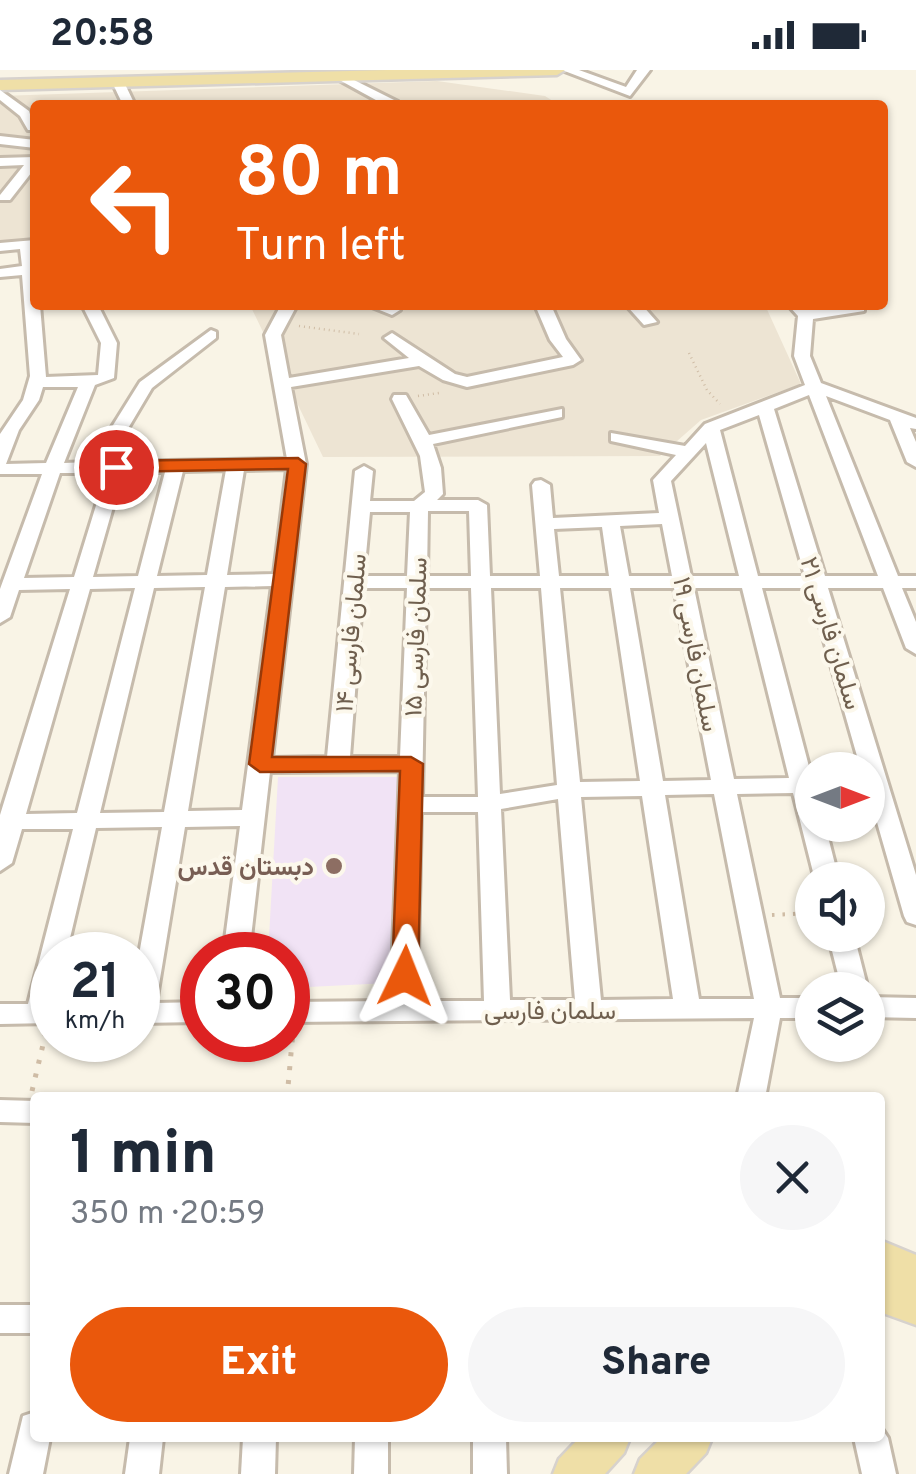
<!DOCTYPE html>
<meta charset="utf-8">
<style>
:root{--surface:#fff;--page:#f6f6f7;--text:#1f2937;--muted:#747a83;--accent:#ea580c}
body{margin:0;font-family:Overpass,Vazirmatn,sans-serif;background:var(--page);color:var(--text);height:100vh;display:flex;flex-direction:column;font-size:38px;white-space:nowrap}
*{box-sizing:border-box;margin:0}
p{font-size:32px;color:var(--muted)}
.icon{flex:none;width:55px;height:55px;fill:none;stroke:currentColor;stroke-width:2;stroke-linecap:round;stroke-linejoin:round}
.map{position:relative;flex:1;overflow:hidden}
.drawer{position:absolute;left:30px;top:1022px;width:855px;height:350px;display:flex;flex-direction:column;background:var(--surface);border-radius:10px;box-shadow:0 2px 8px #0004}
.drawer>*{flex:none}
.top-card{position:absolute;left:30px;top:30px;width:858px;height:210px;border-radius:10px;box-shadow:0 2px 8px #0004;background:#ea580c;color:#fff;overflow:hidden}
.needle{width:65px;rotate:90deg}
.controls{position:absolute;left:795px;top:682px;display:grid;gap:20px}
.controls a{display:grid;place-items:center;width:90px;height:90px;border-radius:50%;background:var(--surface);box-shadow:0 2px 8px #0004;font-size:50px}
.speed{position:absolute;left:30px;top:862px;display:flex;gap:20px;font-size:50px;font-weight:700;text-align:center}
.speed>*{display:grid;place-content:center;width:130px;height:130px;border-radius:50%;background:var(--surface);box-shadow:0 2px 8px #0004;line-height:1}
.speed small{font-size:25px;font-weight:400}
.speed .limit{border:15px solid #d22;background:#fff;color:#111}
.pin{position:absolute;display:grid;place-items:center;width:85px;height:85px;color:#fff;margin:-42px;border:5px solid #fff;border-radius:50%;box-shadow:0 2px 10px #0007}
.me{position:absolute;width:110px;margin:-55px;rotate:2deg;stroke-linejoin:round;filter:drop-shadow(0 0 8px #0008)}
.turn{display:flex;align-items:center;gap:35px;height:210px;padding:0 40px;font-size:45px}
.turn .icon{width:130px;height:130px;stroke-width:2.5}
.turn b{display:block;font-size:70px;line-height:85px}
.round{display:grid;place-items:center;flex:none;width:105px;height:105px;border-radius:52px;background:var(--page)}
.overview{display:flex;align-items:center;justify-content:space-between;height:170px;padding:0 40px}
h1{font-size:60px;font-weight:800;line-height:75px}
.button{display:flex;gap:20px;margin-top:auto;padding:20px 40px}
.button a{flex:1;height:115px;border-radius:60px;background:var(--accent);color:#fff;font-size:40px;font-weight:800;line-height:115px;text-align:center}
.button a+a{background:var(--page);color:var(--text)}
.status{display:flex;justify-content:space-between;align-items:center;height:70px;padding:0 50px;background:var(--surface);direction:ltr}
.status svg{height:28px;fill:currentColor}
.map>svg:first-child{display:block}
.residential{fill:#ede4d3}
.education{fill:#f1e3f5}
.lines{fill:none;stroke-linecap:round;stroke-linejoin:round}
.minor-casing{stroke:#c6bbac;stroke-width:6}
.major-casing{stroke:#d7d2cd;stroke-width:5}
.path-far2{stroke:#cfbca5;stroke-width:2.5;stroke-dasharray:1 4;stroke-linecap:butt}
.path-far1{stroke:#cfbca5;stroke-width:4;stroke-dasharray:2.5 8;stroke-linecap:butt}
.path{stroke:#cfbca5;stroke-width:5;stroke-dasharray:4 10;stroke-linecap:butt}
.minor{fill:#fff;fill-rule:evenodd}
.major{fill:#efdfa7;fill-rule:evenodd}
.route{fill:#ea580c;stroke:#983908;stroke-width:2.5}
.education-dot{fill:#8d6e63;stroke:#fcf8ec;stroke-width:4}
.labels{text-anchor:middle;stroke-width:8;stroke-linejoin:round;paint-order:stroke}
.street-label{font-size:25px;fill:#6f5f4e;stroke:#fcf8ec}
.education-label{font-size:25px;font-weight:bold;fill:#785e54;stroke:#fcf8ec;text-anchor:end}
</style>
<div class="status"><b>20:58</b><svg viewBox="0 0 49 12"><path d="M0 12V9h3v3zM5 12V6h3v6zM10 12V3h3v9zM15 12V0h3v12zM26 1h20v11H26zM47 4h2v5h-2z"/></svg></div>
<div class="map">
<svg width="916" height="1404" viewBox="0 0 916 1404">
<rect width="100%" height="100%" fill="#f9f4e6"/>
<g class="residential">
<path d="M437,11L545,26L559,35H35V169L0,172V26Z"/>
<path d="M250,235H765L801,314L701,350L660,386L323,387Z"/>
</g>
<path class="education" d="M278,707H398L389,913L288,918V885H268Z"/>
<g class="lines">
<defs>
<g id="minor">
<path d="M562,0H579L626,17L637,0H650L630,26Z"/>
<path d="M338,2L398,32L400,35H385L334,7Z"/>
<path d="M118,9L124,12L135,35H123L112,12Z"/>
<path d="M0,20L29,41L35,60H28L20,46L0,30Z"/>
<path d="M0,66L35,70V78L0,74Z"/>
<path d="M35,87V98L10,130H0V125L24,95L0,96V88Z"/>
<path d="M35,170V235H40L46,307L98,305L101,273L82,235H98L117,273L114,308L95,315L64,393L90,392L140,312L211,260L216,262V268L152,318L108,392L287,389L265,265L281,235H297L281,265L289,308L409,288L384,268L392,263L455,304L467,307L563,287L550,270L535,235H551L566,269L581,290L573,295L467,317L443,310L419,296L291,317L306,394L272,688L327,687L355,401L364,396L373,401L370,431H414L425,422L420,386L392,329L394,325H406L429,365L562,339V347L433,374L441,398L443,424L437,430H478L487,435L490,506H540L532,415L535,411L541,410L550,415L553,448L659,443L653,410L676,385L611,371V363L685,376L705,354L805,315L794,286L798,246L788,235H805L810,240L864,235V241L813,249L810,286L821,313L916,348V359L910,358L916,372V397L907,392L890,350L826,326L898,506H916V518H902L916,552V584L906,578L883,518H828L916,805V855L907,852L904,846L868,721V700H861L809,518H762L812,708V755H825L839,810H815L793,723L737,724L780,928H812V948H780L765,1028H737L754,948L288,952V932L391,931L400,701L270,702L249,885H223L240,756L185,757L156,933L202,932V952L138,953V890L162,757L96,758L66,885H52V953L0,954V934H28L73,759H22L12,793L0,801V745L70,519L19,520L10,547L0,553V519L42,404H0V364L23,330L30,306L22,205L0,207V199L22,196L20,179L0,181V173ZM43,317H78L46,393L6,394L19,360L39,330ZM809,325L878,506H825L774,339ZM759,345L805,506H758L720,360ZM706,373L739,506H691L671,411ZM287,399L274,504L227,505L244,400ZM226,400L207,505L157,506L183,401ZM123,402H165L138,506L93,507ZM60,403H106L74,507L24,508ZM428,441H469L471,506H427ZM370,442H410L407,506H364ZM662,454L672,506H629L620,456ZM602,457L609,506H559L554,459ZM272,516L242,740L188,741L225,517ZM205,517L164,742L100,743L154,518ZM135,518L77,743L26,744L90,519ZM363,518H407L400,687H350ZM426,518H471L478,727H422ZM491,518H541L557,715L500,724ZM560,518H611L640,711L580,712ZM630,518H674L711,710L663,711ZM694,518H742L789,708L734,709ZM714,724L754,929H699L665,725ZM642,726L673,929L601,930L581,727ZM558,729L575,930H510L501,739ZM421,742H478L484,931H417Z"/>
<path d="M367,235H391L400,240L392,245Z"/>
<path d="M626,235H642L657,252L644,255Z"/>
<path d="M828,865H854L868,920V921L842,920Z"/>
<path d="M868,927L916,928V948L868,947Z"/>
<path d="M0,1030L35,1031V1053L0,1052Z"/>
<rect x="0" y="1235" width="35" height="28"/>
<path d="M35,1342V1368H50L43,1404H9L23,1346Z"/>
<path d="M880,1356L888,1368L896,1404H862L854,1368H880Z"/>
<path d="M130,1368H163L159,1404H125Z"/>
<path d="M243,1368H276L275,1404H241Z"/>
<path d="M355,1368H388V1404H354Z"/>
<path d="M473,1368H506L507,1404H473Z"/>
</g>
<g id="major">
<path d="M388,0H565L557,5L0,20V10Z"/>
<path d="M880,1170L916,1185V1255L880,1242Z"/>
<path d="M579,1368H630L624,1383L605,1404H553L559,1389Z"/>
<path d="M661,1368H712L706,1383L686,1404H634L640,1389Z"/>
</g>
</defs>
<use href="#minor" class="minor-casing"/>
<use href="#major" class="major-casing"/>
<g class="path-far2">
<path d="M299,256L359,264"/>
<path d="M689,283L707,320L720,334"/>
<path d="M418,326L439,323"/>
</g>
<path class="path-far1" d="M772,845L812,843"/>
<g class="path">
<path d="M32,1021L46,962"/>
<path d="M287,1028L293,961"/>
</g>
<use href="#minor" class="minor"/>
<use href="#major" class="major"/>
</g>
<path class="route" d="M298,388L306,394L272,687H411L423,694L418,906L414,913H396L392,906L400,701L260,702L249,694L288,399L116,402L107,397L116,391Z"/>
<circle class="education-dot" cx="334" cy="796" r="10"/>
<g class="labels">
<g class="street-label">
<text transform="translate(350 563) rotate(-85)" y="9">سلمان فارسی ۱۴</text>
<text transform="translate(832 563) rotate(73)" y="9">سلمان فارسی ۲۱</text>
<text transform="translate(415 567) rotate(-88)" y="9">سلمان فارسی ۱۵</text>
<text transform="translate(697 584) rotate(79)" y="9">سلمان فارسی ۱۹</text>
<text x="550" y="949">سلمان فارسی</text>
</g>
<g class="education-label">
<text x="314" y="805">دبستان قدس</text>
</g>
</g>
</svg>
<div class="controls">
<a><svg class="needle" viewBox="-14 -14 28 28"><path d="M0-13l5 13h-10z" fill="#e53935"/><path d="M0 13l5-13h-10z" fill="#747a83"/></svg></a>
<a><svg class="icon" aria-label="sound" viewBox="0 0 24 24"><path d="M4 9h4l5-4v14l-5-4H4zM17 9q2 3 0 6"/></svg></a>
<a><svg class="icon" aria-label="layers" viewBox="0 0 24 24"><path d="M12 4l9 5-9 5-9-5zM3 14l9 5 9-5"/></svg></a>
</div>
<div class="speed"><div>21<small>km/h</small></div><div class="limit">30</div></div>
<div class="pin" style="left:116px;top:397px;background:#d93025"><svg class="icon" aria-label="arrive" viewBox="0 0 24 24"><path d="M6 21V4h12l-3 4 3 4H6"/></svg></div>
<svg class="me" style="left:405px;top:906px" viewBox="-20 -20 40 40"><path d="M0-17L14 15 0 8-14 15z" fill="#ea580c" stroke="#fff" stroke-width="4"/></svg>
<div class="top-card">
<div class="turn"><svg class="icon" aria-label="left" viewBox="0 0 24 24"><path d="M17 20v-9H6M10 6l-5 5 5 5"/></svg><div><b>80 m</b>Turn left</div></div>
</div>
<section class="drawer">
<div class="overview"><div><h1>1 min</h1><p>350 m · 20:59</p></div><a class="round"><svg class="icon" aria-label="close" viewBox="0 0 24 24"><path d="M6 6l12 12M18 6L6 18"/></svg></a></div>
<div class="button"><a>Exit</a><a>Share</a></div>
</section>
</div>
